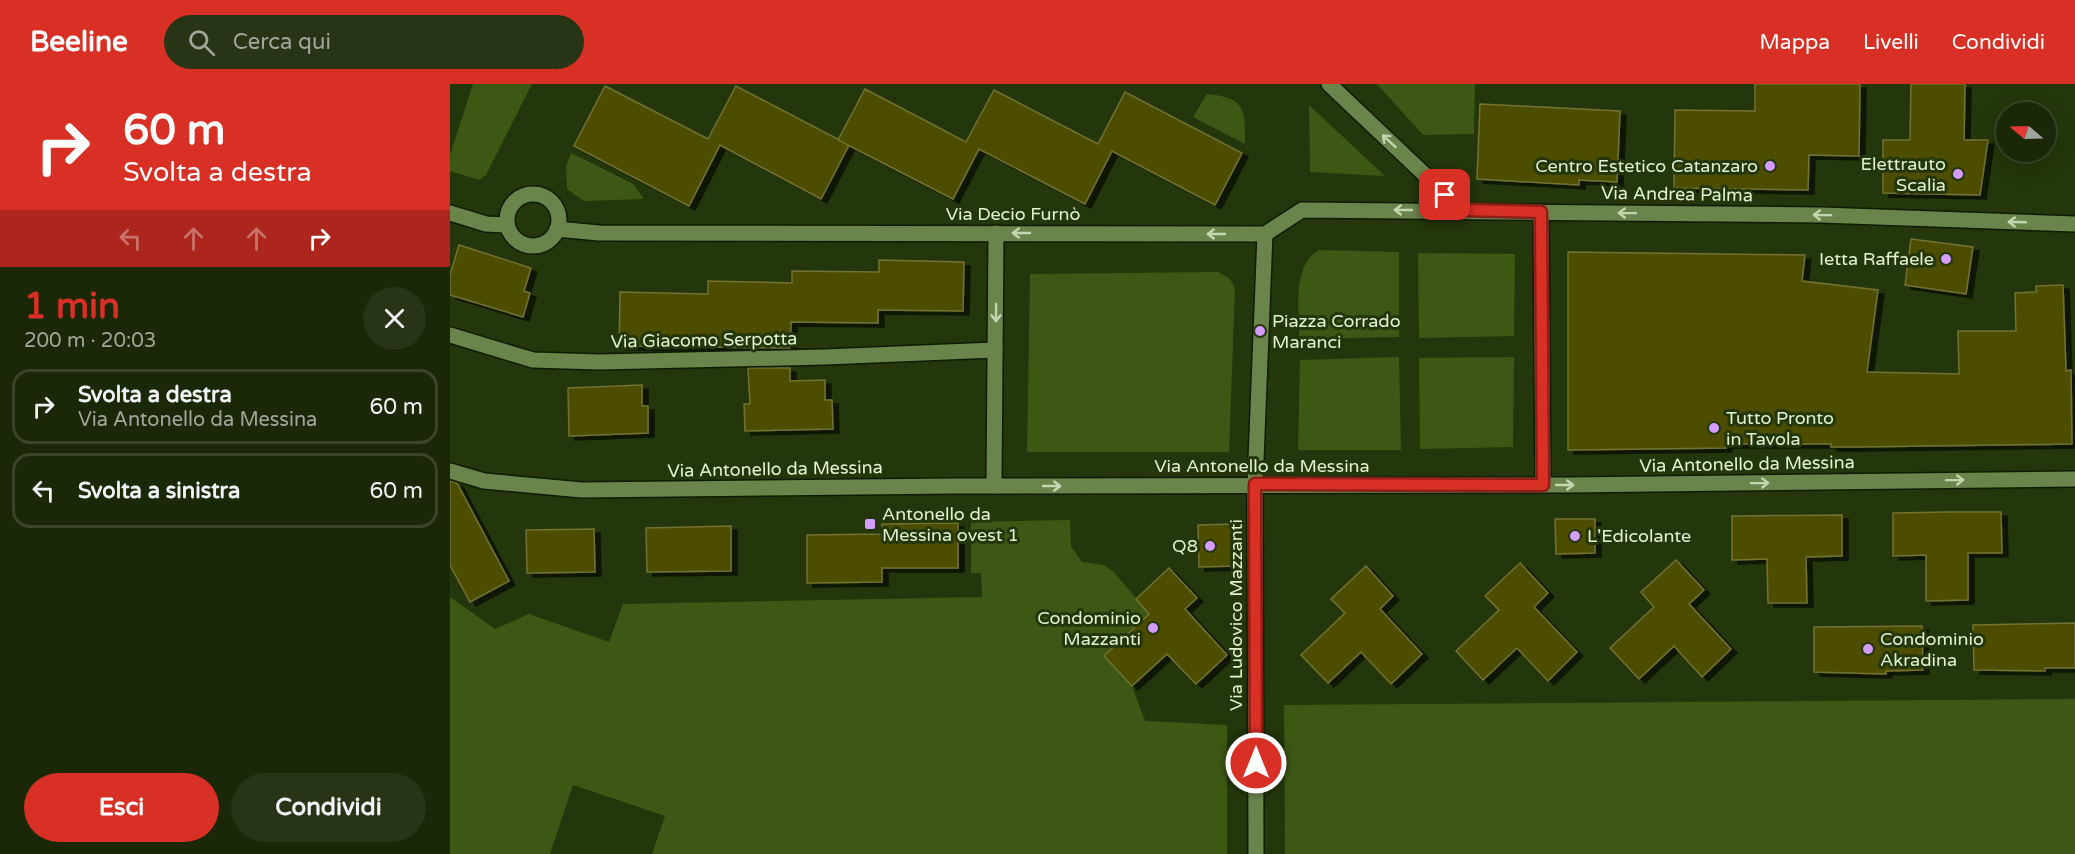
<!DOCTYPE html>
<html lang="it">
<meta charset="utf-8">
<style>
:root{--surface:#1b2808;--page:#283416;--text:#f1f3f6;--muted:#a0a69c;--line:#394429;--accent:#d93025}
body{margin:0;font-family:"Varela Round",sans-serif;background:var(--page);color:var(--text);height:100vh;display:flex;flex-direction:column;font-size:22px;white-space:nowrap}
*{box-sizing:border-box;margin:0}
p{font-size:20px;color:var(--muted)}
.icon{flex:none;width:33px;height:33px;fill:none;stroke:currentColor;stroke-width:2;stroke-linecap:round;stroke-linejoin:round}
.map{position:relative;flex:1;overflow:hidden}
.sheet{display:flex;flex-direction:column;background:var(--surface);width:450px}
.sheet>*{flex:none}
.guide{background:#d93025;color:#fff;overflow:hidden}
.needle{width:39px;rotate:289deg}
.controls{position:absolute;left:1546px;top:18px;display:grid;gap:12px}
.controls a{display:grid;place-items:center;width:60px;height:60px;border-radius:50%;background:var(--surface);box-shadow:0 6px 24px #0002,0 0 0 2px var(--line);font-size:30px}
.pin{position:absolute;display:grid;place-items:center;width:51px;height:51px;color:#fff;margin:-26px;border-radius:12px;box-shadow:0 3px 9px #0006}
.me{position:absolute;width:66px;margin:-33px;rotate:0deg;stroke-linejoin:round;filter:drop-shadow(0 0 4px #0008)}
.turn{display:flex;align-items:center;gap:21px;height:126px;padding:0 24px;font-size:27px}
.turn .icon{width:78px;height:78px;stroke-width:2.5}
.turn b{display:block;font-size:42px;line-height:51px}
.lanes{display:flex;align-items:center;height:57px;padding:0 24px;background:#0003;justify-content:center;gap:30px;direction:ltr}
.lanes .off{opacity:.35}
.round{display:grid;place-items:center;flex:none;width:63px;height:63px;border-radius:32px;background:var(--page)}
.summary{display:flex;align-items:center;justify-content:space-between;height:102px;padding:0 24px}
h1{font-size:36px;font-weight:700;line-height:45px;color:var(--accent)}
.cta{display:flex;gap:12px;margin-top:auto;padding:12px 24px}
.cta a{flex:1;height:69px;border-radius:36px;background:var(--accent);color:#fff;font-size:24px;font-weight:700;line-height:69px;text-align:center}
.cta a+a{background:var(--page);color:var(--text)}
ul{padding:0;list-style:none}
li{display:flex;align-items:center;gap:18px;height:75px;margin:0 12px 9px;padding:0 12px;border:3px solid var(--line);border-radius:18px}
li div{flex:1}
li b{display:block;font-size:22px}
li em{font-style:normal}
header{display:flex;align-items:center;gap:36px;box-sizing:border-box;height:84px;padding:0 30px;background:var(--accent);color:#fff}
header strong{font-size:28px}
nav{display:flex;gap:33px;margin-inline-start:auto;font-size:21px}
.search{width:420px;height:54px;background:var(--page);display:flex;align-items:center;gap:15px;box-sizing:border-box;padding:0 21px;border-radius:33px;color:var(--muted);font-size:22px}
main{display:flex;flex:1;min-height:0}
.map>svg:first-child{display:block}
.green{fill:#3d5815}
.building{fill:#4e4d02;stroke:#727231;stroke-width:1.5;filter:url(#shadow)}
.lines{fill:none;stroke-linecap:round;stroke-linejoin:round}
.minor-casing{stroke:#101c01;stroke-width:18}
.minor{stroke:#6a854c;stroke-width:15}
.oneway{stroke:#c3d6b0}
.route-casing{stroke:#8d1f18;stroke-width:15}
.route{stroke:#d93025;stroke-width:10}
.poi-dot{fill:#d39cfd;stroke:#24360b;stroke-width:2}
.labels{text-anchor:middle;stroke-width:6;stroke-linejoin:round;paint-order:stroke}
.poi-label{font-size:18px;fill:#e1f1d2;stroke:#24360b;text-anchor:end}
.street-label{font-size:18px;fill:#e1f1d2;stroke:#24360b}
</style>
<header>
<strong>Beeline</strong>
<div class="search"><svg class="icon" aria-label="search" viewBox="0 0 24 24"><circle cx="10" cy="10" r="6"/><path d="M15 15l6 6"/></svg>Cerca qui</div>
<nav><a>Mappa</a><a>Livelli</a><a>Condividi</a></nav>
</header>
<main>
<section class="sheet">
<div class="guide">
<div class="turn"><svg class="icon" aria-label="right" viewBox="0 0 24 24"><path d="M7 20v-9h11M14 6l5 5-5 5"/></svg><div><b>60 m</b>Svolta a destra</div></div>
<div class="lanes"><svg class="icon off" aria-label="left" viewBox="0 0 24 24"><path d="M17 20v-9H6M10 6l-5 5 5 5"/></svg><svg class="icon off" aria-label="ahead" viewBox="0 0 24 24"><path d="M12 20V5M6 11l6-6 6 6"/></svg><svg class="icon off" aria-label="ahead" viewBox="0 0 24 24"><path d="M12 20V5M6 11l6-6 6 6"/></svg><svg class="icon" aria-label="right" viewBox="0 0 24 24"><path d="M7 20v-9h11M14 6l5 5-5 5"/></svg></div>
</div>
<div class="summary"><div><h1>1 min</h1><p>200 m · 20:03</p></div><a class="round"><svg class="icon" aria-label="close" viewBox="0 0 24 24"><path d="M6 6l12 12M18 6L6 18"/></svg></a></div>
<ul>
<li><svg class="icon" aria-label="right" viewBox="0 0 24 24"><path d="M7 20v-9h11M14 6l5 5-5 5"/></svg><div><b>Svolta a destra</b><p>Via Antonello da Messina</p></div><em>60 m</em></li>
<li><svg class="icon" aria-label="left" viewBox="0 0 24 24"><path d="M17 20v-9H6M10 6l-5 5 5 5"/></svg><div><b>Svolta a sinistra</b></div><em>60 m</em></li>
</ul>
<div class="cta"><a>Esci</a><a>Condividi</a></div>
</section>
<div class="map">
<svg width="1625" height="770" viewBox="0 0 1625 770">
<defs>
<filter id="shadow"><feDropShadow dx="6" dy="4" stdDeviation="0" flood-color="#0009"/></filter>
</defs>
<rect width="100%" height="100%" fill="#24360b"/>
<g class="green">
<path d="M23,0H82L36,91L29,96L0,87V71Z"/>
<path d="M927,0H1025L1024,50L973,51Z"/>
<path d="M757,10C796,14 795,25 795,60L743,33Z"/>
<path d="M859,21L935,92L860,88Z"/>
<path d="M121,69L183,100L194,115L134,117L117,105L116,83Z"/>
<path d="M869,166L949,168V253L849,255C850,227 841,182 869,166Z"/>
<path d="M968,169L1065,170L1064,252L969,254Z"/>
<path d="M768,188L780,195L785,204L779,368H577L580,190Z"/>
<path d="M949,273L951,366H848L850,276Z"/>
<path d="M1064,273L1063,363L970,365L969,274Z"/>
<path d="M620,436L621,462L632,478L654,481L664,488L699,530L655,572L682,602L695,637L777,641V770H202L215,732L123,701L100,770H0V513L45,545L79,530L159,558L173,520L532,513L531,489H521V438Z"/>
<path d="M1625,615V770H835L834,621Z"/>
</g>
<g class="building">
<path d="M1305,0H1410L1409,72L1359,71L1358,106L1224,104L1225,26L1305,27Z"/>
<path d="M1461,0H1515L1514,56H1538L1530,111L1433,109V56H1460Z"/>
<path d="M155,2L258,55L286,2L399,61L371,115L270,61L239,122L124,62Z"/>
<path d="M415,5L516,58L544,6L648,60L675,8L792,69L765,121L662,67L635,120L529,65L503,115L388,56Z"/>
<path d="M1030,20L1170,27L1167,98L1129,96V101L1027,95Z"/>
<path d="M1461,155L1523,163L1516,210L1455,201Z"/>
<path d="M9,161L81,184L74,207L80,209L73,233L0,211V191Z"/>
<path d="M1118,168L1355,171L1352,197L1428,206L1417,288L1509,290L1508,247H1566L1565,209L1586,208V202L1613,201L1616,287L1621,286L1622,360L1408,363H1381V360H1276V364L1118,366Z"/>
<path d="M429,176L514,178L513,227L428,226V239L341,238L340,264L169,262L170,208L258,210V197L342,199V187L429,188Z"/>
<path d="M298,284H340V297L375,296V316H382L383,345L295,347L294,320H300Z"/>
<path d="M192,301V322H198V349L119,352L118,304Z"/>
<path d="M0,397L7,399L59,497L20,518L0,481Z"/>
<path d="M1497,428H1551L1552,469H1518V516L1476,517V471L1443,472V429Z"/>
<path d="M1392,431V472L1356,473L1357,519H1318L1317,475L1282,476V432Z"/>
<path d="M1105,435H1145V469L1106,470Z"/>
<path d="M508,439V484H432V498L357,499V451L432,450V440Z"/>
<path d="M784,440L785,482L749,483L748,441Z"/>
<path d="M281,442V487L197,488L196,444Z"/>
<path d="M144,445L145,488L77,489L76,446Z"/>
<path d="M1226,476L1254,506L1239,520L1281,565L1252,593L1224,562L1189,595L1160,564L1204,523L1191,508Z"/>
<path d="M1070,479L1098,509L1084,523L1127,568L1098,597L1067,564L1033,596L1006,567L1049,526L1035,512Z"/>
<path d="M916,482L943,512L930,525L972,570L941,600L911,568L878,599L851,571L895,529L881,515Z"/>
<path d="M719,484L747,514L735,525L777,571L746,600L717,570L682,602L654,572L699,530L686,515Z"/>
<path d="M1625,539V584H1595V587L1524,586L1523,541Z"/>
<path d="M1472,542L1473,586L1436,587V590L1364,588V543Z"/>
</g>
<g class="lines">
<defs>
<g id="minor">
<path d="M879,0L1012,126"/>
<circle cx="83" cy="136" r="26"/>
<path d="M1091,128L1093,401"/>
<path d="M0,129L36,140L57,141"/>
<path d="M107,145L149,149L815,150L852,126L1371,131L1625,140"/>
<path d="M0,251L83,276L149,278L375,273L545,266"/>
<path d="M0,387L34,397L132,406L503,402L1117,401L1625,395"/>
<path d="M544,402L546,149"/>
<path d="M806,770L805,401L815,150"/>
</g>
</defs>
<use href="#minor" class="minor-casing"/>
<use href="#minor" class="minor"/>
</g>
<defs><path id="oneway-shaft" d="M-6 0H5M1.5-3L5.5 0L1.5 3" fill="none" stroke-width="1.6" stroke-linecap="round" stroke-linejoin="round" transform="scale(1.5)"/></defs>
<g class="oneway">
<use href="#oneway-shaft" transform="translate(939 57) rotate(-137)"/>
<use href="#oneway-shaft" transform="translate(953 126) rotate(-180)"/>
<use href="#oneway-shaft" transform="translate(1177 129) rotate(-179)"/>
<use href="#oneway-shaft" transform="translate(1372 131) rotate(-179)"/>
<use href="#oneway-shaft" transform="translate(1567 138) rotate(-178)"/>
<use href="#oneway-shaft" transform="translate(571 149) rotate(-180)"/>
<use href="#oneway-shaft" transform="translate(766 150) rotate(-180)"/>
<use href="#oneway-shaft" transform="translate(546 229) rotate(91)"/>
<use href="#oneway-shaft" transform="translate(1505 396) rotate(-1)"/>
<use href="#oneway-shaft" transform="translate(1310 399) rotate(-1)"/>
<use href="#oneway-shaft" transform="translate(1115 401)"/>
<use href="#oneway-shaft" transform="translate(602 402)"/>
</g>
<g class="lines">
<defs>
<path id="route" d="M806,679L805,400L1093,401L1091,128L1012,126L995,111"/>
</defs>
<use href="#route" class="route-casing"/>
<use href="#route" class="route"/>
</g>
<g class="poi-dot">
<circle cx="1320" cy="82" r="6"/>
<circle cx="1508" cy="90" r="6"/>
<circle cx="1496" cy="175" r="6"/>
<circle cx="810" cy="247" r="6"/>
<circle cx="1264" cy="344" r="6"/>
<rect x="414" y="434" width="12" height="12" rx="3"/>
<circle cx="1125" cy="452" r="6"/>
<circle cx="760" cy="462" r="6"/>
<circle cx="703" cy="544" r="6"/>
<circle cx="1418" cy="565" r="6"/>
</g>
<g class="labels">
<g class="poi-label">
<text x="1496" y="86">Elettrauto<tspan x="1496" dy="21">Scalia</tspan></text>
<text x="1308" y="88">Centro Estetico Catanzaro</text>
<text x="1484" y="181">Ietta Raffaele</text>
<text x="822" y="243" text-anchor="start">Piazza Corrado<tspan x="822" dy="21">Maranci</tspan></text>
<text x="1276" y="340" text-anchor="start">Tutto Pronto<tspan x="1276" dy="21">in Tavola</tspan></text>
<text x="432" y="436" text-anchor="start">Antonello da<tspan x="432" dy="21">Messina ovest 1</tspan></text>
<text x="1137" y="458" text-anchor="start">L'Edicolante</text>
<text x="748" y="468">Q8</text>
<text x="691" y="540">Condominio<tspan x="691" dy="21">Mazzanti</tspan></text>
<text x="1430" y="561" text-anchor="start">Condominio<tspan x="1430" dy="21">Akradina</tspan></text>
</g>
<g class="street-label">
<text transform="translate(1227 110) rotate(1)" y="6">Via Andrea Palma</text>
<text x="563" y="136">Via Decio Furnò</text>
<text transform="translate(254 256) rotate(-1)" y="6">Via Giacomo Serpotta</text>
<text transform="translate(1297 380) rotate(-1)" y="6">Via Antonello da Messina</text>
<text x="812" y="388">Via Antonello da Messina</text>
<text transform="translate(325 385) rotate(-1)" y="6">Via Antonello da Messina</text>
<text transform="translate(786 531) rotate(-90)" y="6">Via Ludovico Mazzanti</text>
</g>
</g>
</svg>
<div class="controls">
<a><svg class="needle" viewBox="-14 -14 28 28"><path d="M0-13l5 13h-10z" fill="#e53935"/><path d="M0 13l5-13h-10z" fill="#a0a69c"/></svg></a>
</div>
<div class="pin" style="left:995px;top:111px;background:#d93025"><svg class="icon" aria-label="arrive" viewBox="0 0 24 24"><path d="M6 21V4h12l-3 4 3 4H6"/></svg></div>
<svg class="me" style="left:806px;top:679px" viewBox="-20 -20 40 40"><circle r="17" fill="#d93025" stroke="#fff" stroke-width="3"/><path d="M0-11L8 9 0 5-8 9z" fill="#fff"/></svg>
</div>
</main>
